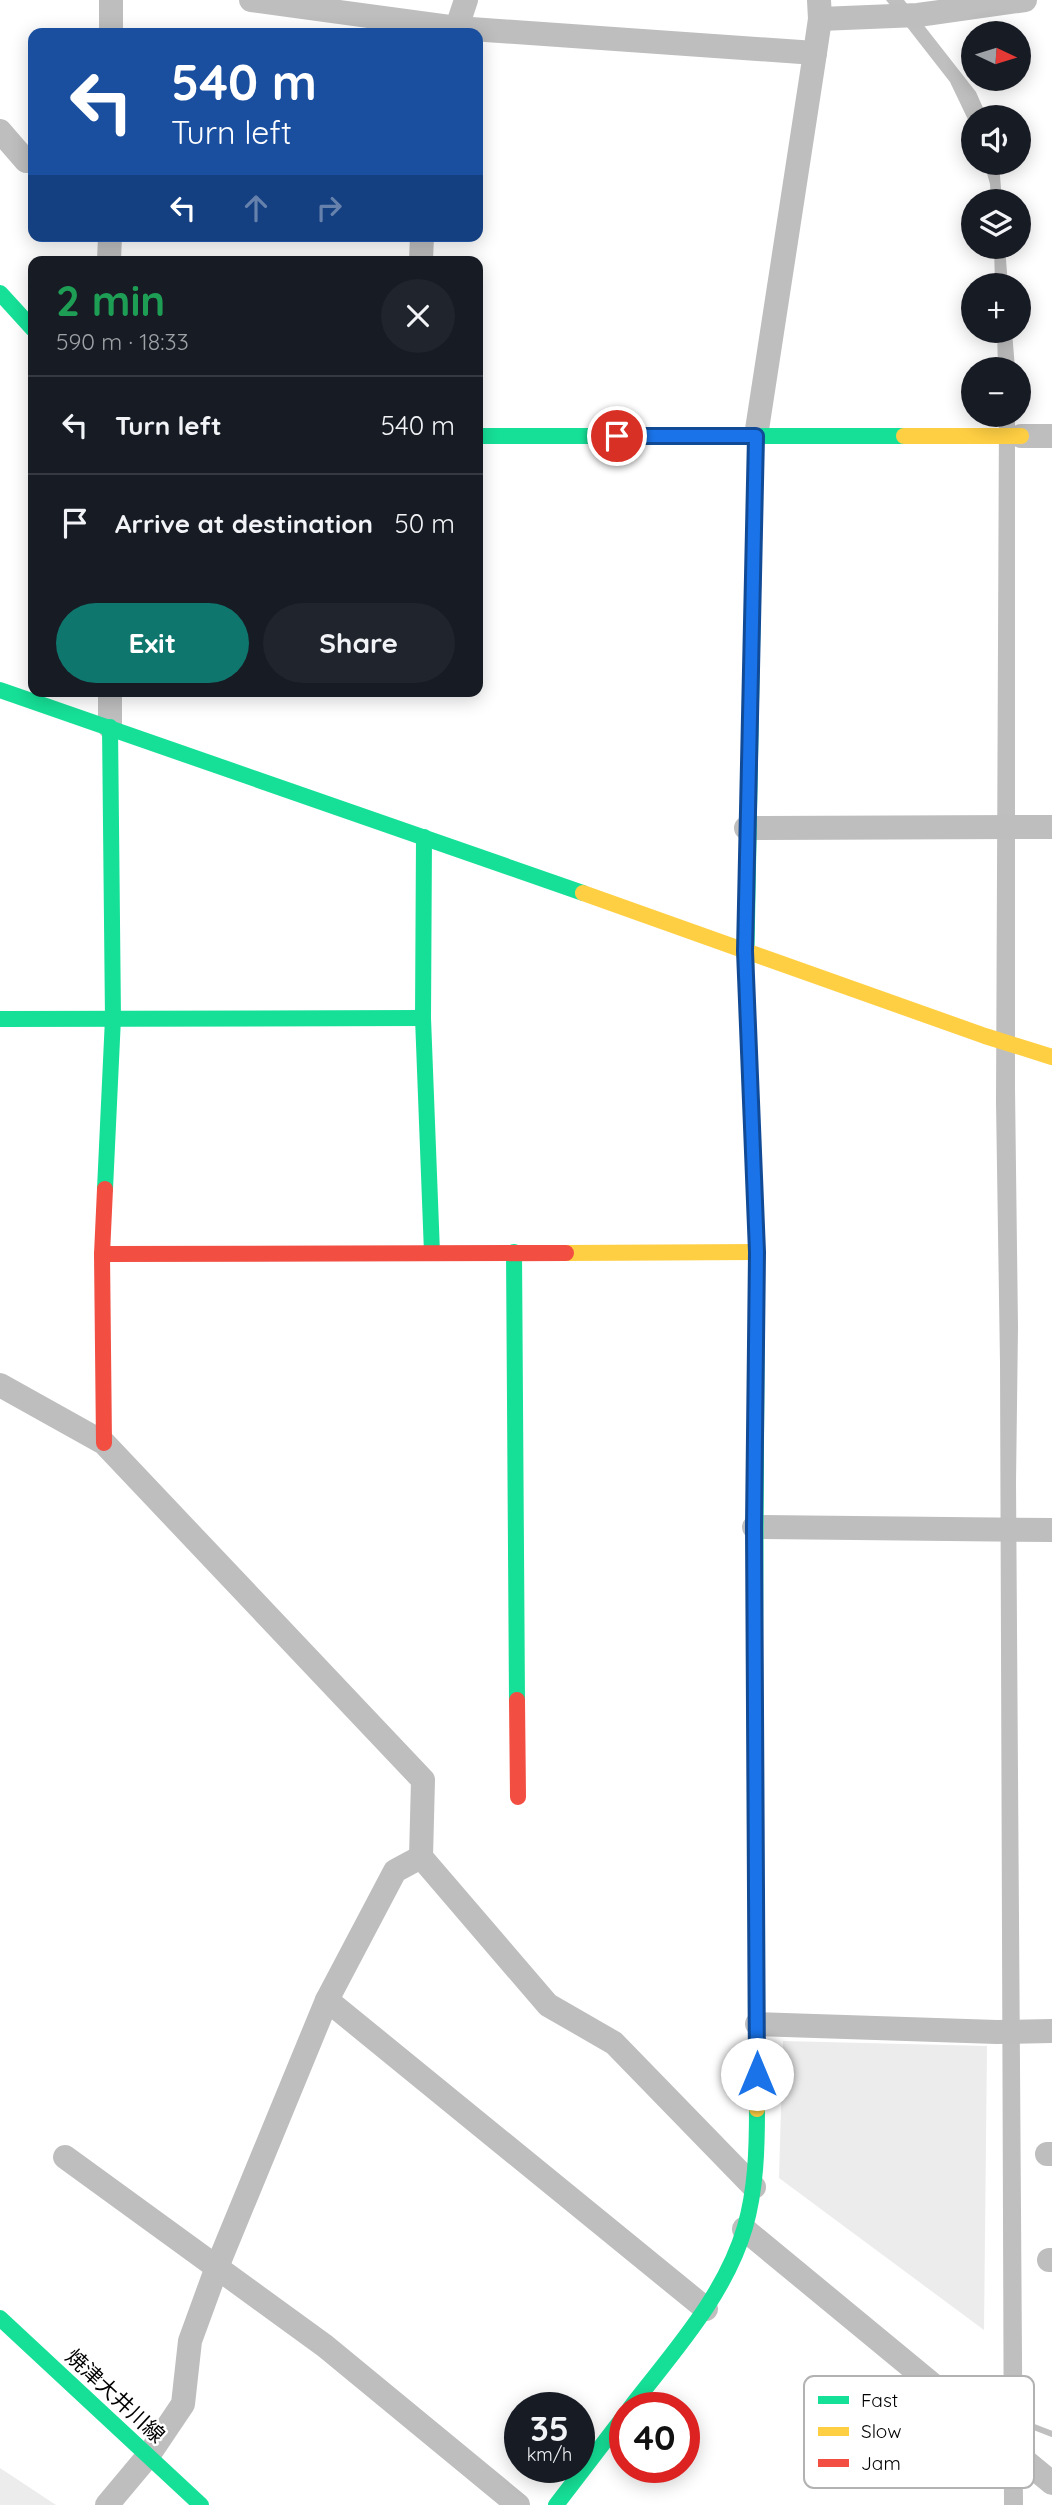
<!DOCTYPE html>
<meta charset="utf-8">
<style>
:root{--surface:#171b24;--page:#20242c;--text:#f1f3f6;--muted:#9ea1a6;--line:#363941;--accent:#0f766e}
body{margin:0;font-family:Quicksand,"Noto Sans JP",sans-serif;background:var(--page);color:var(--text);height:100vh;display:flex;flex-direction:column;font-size:26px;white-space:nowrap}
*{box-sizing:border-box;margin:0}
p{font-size:23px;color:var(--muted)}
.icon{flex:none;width:38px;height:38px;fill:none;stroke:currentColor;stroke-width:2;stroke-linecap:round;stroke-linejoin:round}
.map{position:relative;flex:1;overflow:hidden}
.drawer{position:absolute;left:28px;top:256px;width:455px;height:441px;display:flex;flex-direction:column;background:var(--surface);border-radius:14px;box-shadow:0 4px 18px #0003}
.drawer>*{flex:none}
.guide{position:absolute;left:28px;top:28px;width:455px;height:214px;border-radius:14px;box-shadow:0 4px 18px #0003;background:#1a4fa0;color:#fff;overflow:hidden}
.needle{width:46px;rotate:94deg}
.controls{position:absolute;left:961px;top:21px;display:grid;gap:14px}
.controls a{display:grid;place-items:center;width:70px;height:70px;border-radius:50%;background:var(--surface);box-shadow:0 4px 18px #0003;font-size:35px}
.speed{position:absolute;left:504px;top:2392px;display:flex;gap:14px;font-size:35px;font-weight:700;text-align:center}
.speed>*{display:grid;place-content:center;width:91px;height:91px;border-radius:50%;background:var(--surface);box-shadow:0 4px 18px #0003;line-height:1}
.speed small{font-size:18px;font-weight:400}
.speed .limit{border:10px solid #d22;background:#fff;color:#111}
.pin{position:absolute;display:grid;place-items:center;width:60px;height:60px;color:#fff;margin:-30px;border:4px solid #fff;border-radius:50%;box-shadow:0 2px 7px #0007}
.me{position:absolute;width:77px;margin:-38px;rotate:0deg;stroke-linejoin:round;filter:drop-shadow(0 0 5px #0008)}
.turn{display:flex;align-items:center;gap:24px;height:147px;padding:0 28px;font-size:32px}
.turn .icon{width:91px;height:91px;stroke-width:2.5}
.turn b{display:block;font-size:49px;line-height:60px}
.lanes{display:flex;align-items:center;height:66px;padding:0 28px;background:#0003;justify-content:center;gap:35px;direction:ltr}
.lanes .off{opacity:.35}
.round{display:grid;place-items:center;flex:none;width:74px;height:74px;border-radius:37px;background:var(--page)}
.head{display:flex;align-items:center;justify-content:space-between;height:119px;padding:0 28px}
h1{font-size:42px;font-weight:800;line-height:52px;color:#1e9e55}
.cta{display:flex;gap:14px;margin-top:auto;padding:14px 28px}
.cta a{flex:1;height:80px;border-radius:42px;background:var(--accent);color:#fff;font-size:28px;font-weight:800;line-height:80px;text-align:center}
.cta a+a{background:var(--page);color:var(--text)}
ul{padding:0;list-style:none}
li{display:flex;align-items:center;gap:21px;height:98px;padding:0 28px;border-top:2px solid var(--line)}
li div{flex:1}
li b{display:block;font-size:26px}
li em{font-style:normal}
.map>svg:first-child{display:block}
.green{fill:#ececec}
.water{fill:#bfbfbf}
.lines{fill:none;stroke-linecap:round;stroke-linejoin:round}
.stream{stroke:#bfbfbf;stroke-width:6}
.street{stroke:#bebebe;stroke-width:24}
.fast{stroke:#16e098;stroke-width:16}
.slow{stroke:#ffcf43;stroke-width:16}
.jam{stroke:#f24e42;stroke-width:16}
.route-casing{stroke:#114b97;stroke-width:18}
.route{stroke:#1a73e8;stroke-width:12}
.labels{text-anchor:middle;stroke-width:5;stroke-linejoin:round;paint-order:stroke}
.street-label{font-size:21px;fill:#000;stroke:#fff}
.key{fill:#fff;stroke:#b2b2b2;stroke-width:2}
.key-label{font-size:19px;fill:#000}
</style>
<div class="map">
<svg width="1052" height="2505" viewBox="0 0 1052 2505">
<rect width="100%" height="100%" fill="#fff"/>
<g class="green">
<path d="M783,2041L987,2046L984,2330L779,2178Z"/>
<path d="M0,2468L56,2505H0Z"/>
</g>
<g class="water">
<path d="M886,0H904L976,92L987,117H973V130L950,82Z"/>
<path d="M984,163H999L1002,201H991L990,184Z"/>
<path d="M994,247H1005L1008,285H995Z"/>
<path d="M997,331H1012L1015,369H998Z"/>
<path d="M999,415H1015V1089L1018,1327L1016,1482L1023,2505H1004L1000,1362L996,1102Z"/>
</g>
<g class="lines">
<path class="stream" d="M1016,2420L1052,2434"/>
<g class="street">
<path d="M251,0L457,28L815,53"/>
<path d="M820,19L918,15L1025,0"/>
<path d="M111,33V0"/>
<path d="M455,33L466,0"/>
<path d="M0,131L26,161H33"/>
<path d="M109,261L110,236"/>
<path d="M421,261L422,236"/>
<path d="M756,436L815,53L820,19L819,0"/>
<path d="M1021,436H1052"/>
<path d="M110,691V727"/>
<path d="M746,828L1052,827"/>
<path d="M0,1385L104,1443L423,1780L421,1857L548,2005L614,2043L754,2187"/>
<path d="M754,1527L1052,1530"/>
<path d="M327,2000L706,2309"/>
<path d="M757,2024L997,2032L1052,2031"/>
<path d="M1047,2154H1052"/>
<path d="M65,2157L325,2346L518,2505"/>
<path d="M744,2229L1052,2483"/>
<path d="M1049,2260H1052"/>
<path d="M107,2505L148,2456L183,2404L190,2341L217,2267L327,2000L395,1871L421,1857"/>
</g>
<g class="fast">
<path d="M0,293L33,329"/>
<path d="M478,436H904"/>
<path d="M0,690L583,893"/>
<path d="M424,837L423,1018L432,1253"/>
<path d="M746,977L753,594"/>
<path d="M0,1019L423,1018"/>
<path d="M105,1189L113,1018L110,727"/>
<path d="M514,1252L517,1700"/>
<path d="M755,1644L757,1254"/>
<path d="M0,2318L201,2505"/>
<path d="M630,2408C673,2352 725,2296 745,2227C756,2189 757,2148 757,2109"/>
<path d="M556,2505L625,2415"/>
</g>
<g class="slow">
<path d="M904,436H1021"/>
<path d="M583,893L985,1036L1052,1057"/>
<path d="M746,977L757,1254"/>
<path d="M566,1253L757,1252"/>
<path d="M755,1644L757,2109"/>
</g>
<g class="jam">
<path d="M753,594L756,436"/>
<path d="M102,1254L566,1253"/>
<path d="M104,1443L102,1254L105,1189"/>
<path d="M517,1700L518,1797"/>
</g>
</g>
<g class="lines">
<defs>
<path id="route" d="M617,436H756L745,951L757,1252L754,1527L757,2074"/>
</defs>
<use href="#route" class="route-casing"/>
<use href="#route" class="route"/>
</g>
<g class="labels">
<g class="street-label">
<text transform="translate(115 2396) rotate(43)" y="7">焼津大井川線</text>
</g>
</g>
<rect x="804" y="2376" width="230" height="112" rx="10" class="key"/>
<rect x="818" y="2396" width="31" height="8" fill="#16e098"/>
<rect x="818" y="2427" width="31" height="9" fill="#ffcf43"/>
<rect x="818" y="2459" width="31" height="8" fill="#f24e42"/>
<g class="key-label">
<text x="861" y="2407">Fast</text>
<text x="861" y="2438">Slow</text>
<text x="861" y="2470">Jam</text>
</g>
</svg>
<div class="controls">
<a><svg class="needle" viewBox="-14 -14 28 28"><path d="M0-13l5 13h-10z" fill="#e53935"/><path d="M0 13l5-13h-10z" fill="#9ea1a6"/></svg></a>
<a><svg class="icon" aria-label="sound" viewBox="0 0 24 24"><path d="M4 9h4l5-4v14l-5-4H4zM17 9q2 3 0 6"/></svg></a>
<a><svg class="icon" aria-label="layers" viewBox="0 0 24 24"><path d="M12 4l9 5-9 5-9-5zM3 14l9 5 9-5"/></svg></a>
<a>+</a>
<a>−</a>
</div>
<div class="speed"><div>35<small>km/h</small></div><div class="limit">40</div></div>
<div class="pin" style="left:617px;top:436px;background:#d93025"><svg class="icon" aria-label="arrive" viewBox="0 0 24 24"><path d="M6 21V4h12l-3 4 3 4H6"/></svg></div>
<svg class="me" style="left:757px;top:2074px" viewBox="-20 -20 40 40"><circle r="19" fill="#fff"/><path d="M0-13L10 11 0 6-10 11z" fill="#1a73e8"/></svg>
<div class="guide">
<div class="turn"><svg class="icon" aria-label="left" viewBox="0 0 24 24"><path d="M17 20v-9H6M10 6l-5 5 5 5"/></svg><div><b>540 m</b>Turn left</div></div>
<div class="lanes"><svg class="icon" aria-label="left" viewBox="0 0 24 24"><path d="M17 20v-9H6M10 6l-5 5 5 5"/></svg><svg class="icon off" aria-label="ahead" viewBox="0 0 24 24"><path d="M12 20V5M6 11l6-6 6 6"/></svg><svg class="icon off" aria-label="right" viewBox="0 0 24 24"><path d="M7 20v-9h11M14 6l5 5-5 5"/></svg></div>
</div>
<section class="drawer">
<div class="head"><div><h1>2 min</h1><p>590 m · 18:33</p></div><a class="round"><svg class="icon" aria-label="close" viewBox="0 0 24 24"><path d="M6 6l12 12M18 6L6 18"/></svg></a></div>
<ul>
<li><svg class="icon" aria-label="left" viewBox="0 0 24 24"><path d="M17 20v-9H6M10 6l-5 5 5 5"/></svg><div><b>Turn left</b></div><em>540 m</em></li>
<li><svg class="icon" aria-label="arrive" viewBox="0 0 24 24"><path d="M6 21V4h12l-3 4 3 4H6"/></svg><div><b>Arrive at destination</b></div><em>50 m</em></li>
</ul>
<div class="cta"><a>Exit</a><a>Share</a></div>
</section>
</div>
